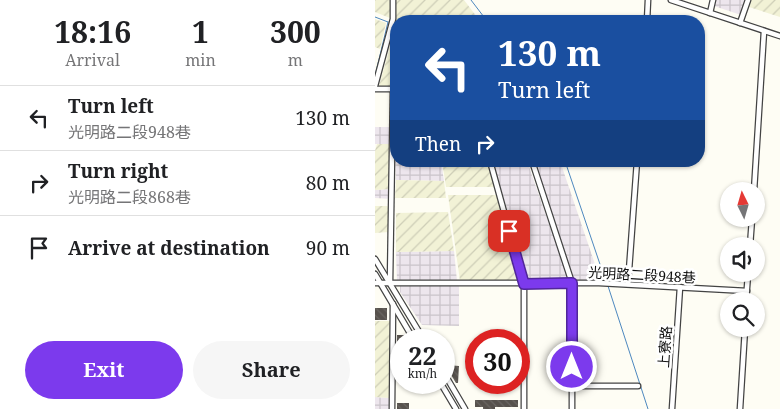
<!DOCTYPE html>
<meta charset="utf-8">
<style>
:root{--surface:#fff;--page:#f6f6f6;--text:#202124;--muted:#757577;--line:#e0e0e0;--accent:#7c3aed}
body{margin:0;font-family:"Noto Serif","Noto Sans TC",serif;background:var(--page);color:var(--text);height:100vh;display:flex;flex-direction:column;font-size:19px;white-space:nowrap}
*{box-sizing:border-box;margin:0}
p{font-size:16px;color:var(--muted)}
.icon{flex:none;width:28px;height:28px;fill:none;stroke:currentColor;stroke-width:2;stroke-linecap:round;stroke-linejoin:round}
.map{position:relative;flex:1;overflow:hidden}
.panel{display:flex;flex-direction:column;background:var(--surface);width:375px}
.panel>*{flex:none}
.banner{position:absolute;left:15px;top:15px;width:315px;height:152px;border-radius:20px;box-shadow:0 1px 4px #0004;background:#1a4fa0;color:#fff;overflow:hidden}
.needle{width:32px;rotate:355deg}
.buttons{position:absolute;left:345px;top:182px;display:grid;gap:10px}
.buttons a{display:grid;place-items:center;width:45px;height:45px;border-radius:50%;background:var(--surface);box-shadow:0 1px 4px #0004;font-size:25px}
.speed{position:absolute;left:15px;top:329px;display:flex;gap:10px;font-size:25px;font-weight:700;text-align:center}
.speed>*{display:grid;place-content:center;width:65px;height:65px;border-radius:50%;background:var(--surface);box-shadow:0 1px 4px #0004;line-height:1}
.speed small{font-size:12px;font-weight:400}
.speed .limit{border:8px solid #d22;background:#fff;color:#111}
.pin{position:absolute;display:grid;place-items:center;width:42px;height:42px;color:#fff;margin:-21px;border-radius:10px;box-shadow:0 2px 8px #0006}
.me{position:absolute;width:55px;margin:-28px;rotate:0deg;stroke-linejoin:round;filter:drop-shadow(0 0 4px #0008)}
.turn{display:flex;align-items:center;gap:18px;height:105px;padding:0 25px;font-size:22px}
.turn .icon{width:65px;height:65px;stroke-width:2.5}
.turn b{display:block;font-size:35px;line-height:42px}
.then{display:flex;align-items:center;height:48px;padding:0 25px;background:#0003;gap:10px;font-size:19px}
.eta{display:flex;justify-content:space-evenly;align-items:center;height:85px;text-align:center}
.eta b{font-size:30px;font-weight:700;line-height:35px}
.cta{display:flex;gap:10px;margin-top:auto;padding:10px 25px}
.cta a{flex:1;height:58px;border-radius:30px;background:var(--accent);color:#fff;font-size:20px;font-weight:700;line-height:58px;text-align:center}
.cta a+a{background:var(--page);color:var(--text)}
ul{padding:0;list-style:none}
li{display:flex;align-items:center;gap:15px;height:65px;padding:0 25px;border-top:1px solid var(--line)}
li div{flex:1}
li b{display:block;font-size:19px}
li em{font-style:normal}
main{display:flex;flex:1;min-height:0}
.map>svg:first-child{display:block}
.industrial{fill:url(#industrial-grid)}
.farmland{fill:url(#farmland-furrows)}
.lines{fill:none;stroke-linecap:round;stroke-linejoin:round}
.stream{stroke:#4d88bf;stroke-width:1}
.building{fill:url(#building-back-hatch)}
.minor-casing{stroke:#434343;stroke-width:7}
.minor{stroke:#fff;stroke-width:4.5}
.route-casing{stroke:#51269a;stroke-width:12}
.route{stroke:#7c3aed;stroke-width:9}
.labels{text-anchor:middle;stroke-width:5;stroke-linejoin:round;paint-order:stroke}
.street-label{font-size:14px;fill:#101010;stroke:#fff}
</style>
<main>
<section class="panel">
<div class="eta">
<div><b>18:16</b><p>Arrival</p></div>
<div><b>1</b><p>min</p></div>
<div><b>300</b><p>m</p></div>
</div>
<ul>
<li><svg class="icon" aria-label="left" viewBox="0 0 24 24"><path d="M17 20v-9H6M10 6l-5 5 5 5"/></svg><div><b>Turn left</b><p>光明路二段948巷</p></div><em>130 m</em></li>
<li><svg class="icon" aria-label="right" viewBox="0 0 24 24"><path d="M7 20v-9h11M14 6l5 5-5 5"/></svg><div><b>Turn right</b><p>光明路二段868巷</p></div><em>80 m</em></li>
<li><svg class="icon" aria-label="arrive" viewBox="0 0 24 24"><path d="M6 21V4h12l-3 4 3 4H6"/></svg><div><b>Arrive at destination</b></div><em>90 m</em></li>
</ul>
<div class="cta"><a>Exit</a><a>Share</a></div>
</section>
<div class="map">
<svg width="405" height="409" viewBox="0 0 405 409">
<defs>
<pattern id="industrial-grid" width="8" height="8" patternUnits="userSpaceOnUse" patternTransform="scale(1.25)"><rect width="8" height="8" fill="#ede6ed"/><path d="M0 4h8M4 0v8" fill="none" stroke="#cac4ca"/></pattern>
<pattern id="farmland-furrows" width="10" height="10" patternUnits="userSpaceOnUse" patternTransform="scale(1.25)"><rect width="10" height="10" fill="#f2f2d6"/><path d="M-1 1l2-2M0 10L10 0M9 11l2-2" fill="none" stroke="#ceceb7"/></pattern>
<pattern id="building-back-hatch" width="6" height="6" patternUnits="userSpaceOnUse" patternTransform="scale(1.25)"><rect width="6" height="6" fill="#57524d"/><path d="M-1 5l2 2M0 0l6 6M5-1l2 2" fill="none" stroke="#6a6662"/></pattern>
</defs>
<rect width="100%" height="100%" fill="#fefdf4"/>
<g class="industrial">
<path d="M341,0H371L366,15L339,6Z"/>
<path d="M0,127H16L15,144H0Z"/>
<path d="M20,159L21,161H66L69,181L21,180Z"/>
<path d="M118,161H152L194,281L153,283Z"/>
<path d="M160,161H185L226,282H200Z"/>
<path d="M14,189L17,199L0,198V190Z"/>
<path d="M79,251L82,281H22L21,252Z"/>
<path d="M84,285V326L47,325L25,292V286Z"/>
<path d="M0,397L15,398V409H0Z"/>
</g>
<g class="farmland">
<path d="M0,0H16L15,18L0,12Z"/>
<path d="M20,0H89L105,21L20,22Z"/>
<path d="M376,0H405V17L374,7Z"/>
<path d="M0,19L11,23L5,49L0,47Z"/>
<path d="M21,25V86H4Z"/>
<path d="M2,144H15L16,158L14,189L0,190V151Z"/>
<path d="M67,161H114L121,187H71Z"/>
<path d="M21,180L69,181L71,198H20Z"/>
<path d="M73,195H122L147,281H85Z"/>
<path d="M0,206H14V232L0,233Z"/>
<path d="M73,212L79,251L21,252V213Z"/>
<path d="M0,321H16L15,398L0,397Z"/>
</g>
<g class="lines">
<g class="stream">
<path d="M96,0L112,21"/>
<path d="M0,17L13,22"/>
<path d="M0,76L13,22"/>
<path d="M190,161L230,279"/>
<path d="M233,286L273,409"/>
</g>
</g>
<g class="building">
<rect x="0" y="308" width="12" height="12"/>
<path d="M22,335H29L32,340H26V349H22Z"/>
<path d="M23,358H26V373H21Z"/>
<path d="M73,365L84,366L83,383H81L73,370Z"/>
<path d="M100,400H143V407H120V409H108V407H100Z"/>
<rect x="22" y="403" width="12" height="6"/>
</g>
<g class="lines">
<defs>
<g id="minor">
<path d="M296,0L405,36"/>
<path d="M335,13L338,0"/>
<path d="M272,21L273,0"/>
<path d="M365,23L373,0"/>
<path d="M0,86L18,19V0"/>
<path d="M0,89H21"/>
<path d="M115,161L149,284V409"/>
<path d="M157,161L197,283V409"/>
<path d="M379,191L389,31"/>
<path d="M375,246L377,219"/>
<path d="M0,259L49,340"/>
<path d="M0,274L39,340"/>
<path d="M0,283H224L372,291"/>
<path d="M15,283L18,89"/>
<path d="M253,284L262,161"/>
<path d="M371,301L373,274"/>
<path d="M69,373L90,409"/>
<path d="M65,382L81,409"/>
<path d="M197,386H263"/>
<path d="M17,409L18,304"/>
<path d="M297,409L305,287"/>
<path d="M365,409L370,329"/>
</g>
</defs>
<use href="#minor" class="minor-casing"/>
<use href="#minor" class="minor"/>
</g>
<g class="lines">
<defs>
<path id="route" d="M134,231L149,284L197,283V367"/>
</defs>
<use href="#route" class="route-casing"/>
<use href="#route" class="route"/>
</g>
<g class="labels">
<g class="street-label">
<text transform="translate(267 275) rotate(3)" y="5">光明路二段948巷</text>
<text transform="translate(290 347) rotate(-86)" y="5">上寮路</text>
</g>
</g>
</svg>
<div class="buttons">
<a><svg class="needle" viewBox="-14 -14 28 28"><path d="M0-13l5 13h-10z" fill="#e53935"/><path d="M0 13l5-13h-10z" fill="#757577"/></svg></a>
<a><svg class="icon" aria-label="sound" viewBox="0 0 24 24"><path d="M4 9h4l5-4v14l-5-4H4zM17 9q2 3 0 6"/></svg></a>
<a><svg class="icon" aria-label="search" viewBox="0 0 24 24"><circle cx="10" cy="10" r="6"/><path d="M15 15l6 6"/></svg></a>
</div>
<div class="speed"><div>22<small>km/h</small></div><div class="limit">30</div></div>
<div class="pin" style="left:134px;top:231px;background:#d93025"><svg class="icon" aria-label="arrive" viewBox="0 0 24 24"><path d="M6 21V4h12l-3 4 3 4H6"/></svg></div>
<svg class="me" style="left:197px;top:367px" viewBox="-20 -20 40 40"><circle r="17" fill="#7c3aed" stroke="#fff" stroke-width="3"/><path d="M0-11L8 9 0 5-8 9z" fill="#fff"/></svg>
<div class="banner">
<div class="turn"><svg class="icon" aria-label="left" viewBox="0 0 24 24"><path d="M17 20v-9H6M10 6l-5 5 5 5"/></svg><div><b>130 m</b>Turn left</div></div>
<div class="then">Then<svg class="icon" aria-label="right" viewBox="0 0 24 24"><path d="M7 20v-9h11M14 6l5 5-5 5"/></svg></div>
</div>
</div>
</main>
